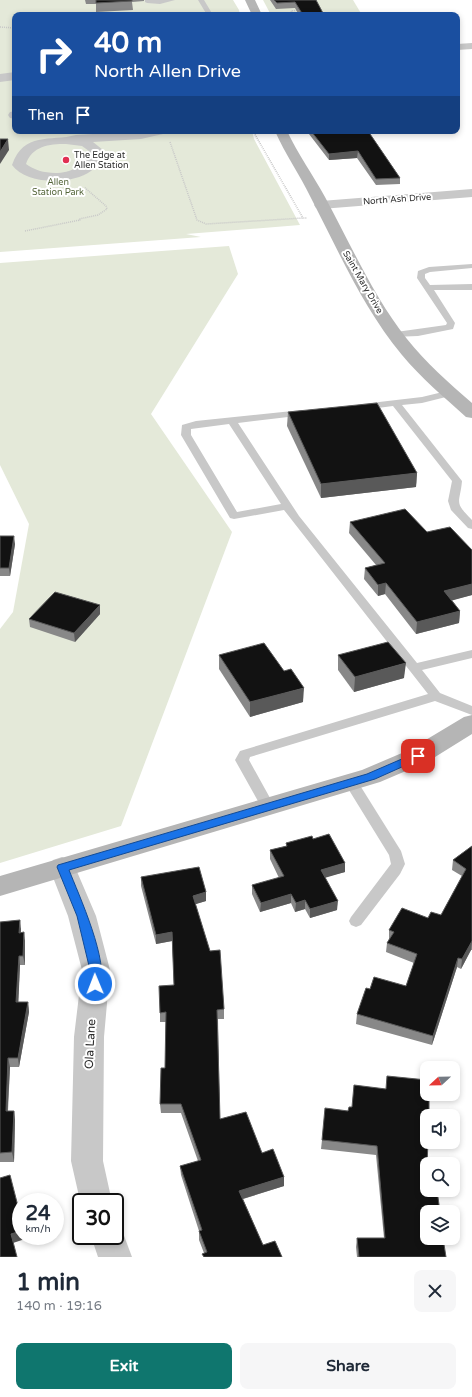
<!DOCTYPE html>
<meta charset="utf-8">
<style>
:root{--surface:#fff;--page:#f6f6f7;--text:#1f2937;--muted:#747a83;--accent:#0f766e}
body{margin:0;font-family:"Varela Round",sans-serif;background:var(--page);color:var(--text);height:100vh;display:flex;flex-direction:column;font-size:15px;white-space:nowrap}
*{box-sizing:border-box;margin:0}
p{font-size:13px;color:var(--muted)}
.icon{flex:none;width:22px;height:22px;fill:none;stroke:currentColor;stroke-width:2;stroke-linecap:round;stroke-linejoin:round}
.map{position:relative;height:1257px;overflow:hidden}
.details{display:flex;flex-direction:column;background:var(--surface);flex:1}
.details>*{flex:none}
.guide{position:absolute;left:12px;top:12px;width:448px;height:122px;border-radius:8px;box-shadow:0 2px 6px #0003;background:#1a4fa0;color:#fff;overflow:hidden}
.needle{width:26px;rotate:248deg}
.controls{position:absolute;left:420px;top:1061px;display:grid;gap:8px}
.controls a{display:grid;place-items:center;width:40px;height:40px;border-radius:8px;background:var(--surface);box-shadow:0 2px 6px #0003;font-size:20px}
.speed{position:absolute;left:12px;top:1193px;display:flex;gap:8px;font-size:20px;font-weight:700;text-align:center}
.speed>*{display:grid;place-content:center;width:52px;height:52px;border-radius:50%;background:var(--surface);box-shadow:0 2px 6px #0003;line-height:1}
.speed small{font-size:10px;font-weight:400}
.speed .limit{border:2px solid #111;border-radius:6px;background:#fff;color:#111}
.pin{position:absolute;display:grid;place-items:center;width:34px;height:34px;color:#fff;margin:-17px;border-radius:8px;box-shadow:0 2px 6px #0006}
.me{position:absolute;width:44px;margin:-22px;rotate:359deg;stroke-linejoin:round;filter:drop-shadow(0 0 3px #0008)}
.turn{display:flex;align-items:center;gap:14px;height:84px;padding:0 16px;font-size:18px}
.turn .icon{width:52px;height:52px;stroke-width:2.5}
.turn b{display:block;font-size:28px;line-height:34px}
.then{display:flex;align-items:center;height:38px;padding:0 16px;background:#0003;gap:8px;font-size:15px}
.round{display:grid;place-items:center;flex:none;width:42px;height:42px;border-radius:8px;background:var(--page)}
.headline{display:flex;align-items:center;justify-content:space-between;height:68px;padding:0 16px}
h1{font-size:24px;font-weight:800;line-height:30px}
.cta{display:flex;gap:8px;margin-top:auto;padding:8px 16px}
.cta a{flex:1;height:46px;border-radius:8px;background:var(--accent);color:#fff;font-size:16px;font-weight:800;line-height:46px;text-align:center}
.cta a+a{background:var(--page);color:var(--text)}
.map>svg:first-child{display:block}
.green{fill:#e4e9d9}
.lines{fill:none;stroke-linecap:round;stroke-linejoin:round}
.path{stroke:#c8c8c8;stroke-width:1.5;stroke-dasharray:1 1;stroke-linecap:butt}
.lane{fill:#c8c8c8;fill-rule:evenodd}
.street{fill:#c8c8c8;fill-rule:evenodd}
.secondary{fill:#b5b5b5;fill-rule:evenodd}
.wall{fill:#888}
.shaded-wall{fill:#595959}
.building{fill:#121212;stroke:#595959}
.route{fill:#1a73e8;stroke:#114b97}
.poi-dot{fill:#e12f52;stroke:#fff;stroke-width:1.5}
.labels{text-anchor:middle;stroke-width:4;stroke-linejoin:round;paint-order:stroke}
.far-poi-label{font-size:9px;fill:#2b2b2b;stroke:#fff;text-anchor:start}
.far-park-label{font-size:9px;fill:#54653a;stroke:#fff}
.far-street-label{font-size:9px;fill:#2b2b2b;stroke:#fff}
.near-street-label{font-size:12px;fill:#2b2b2b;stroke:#fff}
</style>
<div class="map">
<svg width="472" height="1257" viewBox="0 0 472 1257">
<rect width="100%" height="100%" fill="#fff"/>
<g class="green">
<path d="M0,0H233L239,10L240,15H15V131H252L254,139L300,225L186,234L201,237L0,252Z"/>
<path d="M263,0H353L362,15H271Z"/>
<path d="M229,246L238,274L151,414L232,532L121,826L0,863V629L13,612L29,524L0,465V263Z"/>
</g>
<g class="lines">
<g class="path">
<path d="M294,15L291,11L298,10"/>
<path d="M0,27L15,28"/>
<path d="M253,131L303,218H307"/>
<path d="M170,142L197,220L206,224L303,218"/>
<path d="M25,231L80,220L79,219L98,215L107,209L106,206L84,187"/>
</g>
<g class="lane">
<path d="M145,0H175L160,4L147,3L145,2Z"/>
<path d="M198,0H204L213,15H207Z"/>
<path d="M472,264V268L430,272L425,274V278L430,285L472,284V290H434L455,323L453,329L418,336L393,337L391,335L396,332L446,325L447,323L417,278L418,271L429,267Z"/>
<path d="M451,390L454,391L456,393L454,395L422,403L402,405L462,481C460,504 453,501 472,520V529L468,528L451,510L448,501L452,481L393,406L362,410L357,407L362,404L422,397Z"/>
<path d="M302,410L307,413L305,415L238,423L299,516L417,663L472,650V658L422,670L440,693L472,706V715L435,701L250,757L249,760L275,807L273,810L268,812L263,810L235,760L240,751L428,694L284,510L234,519L230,518L181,435L182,425L196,421ZM229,424L281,504L237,512L191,435V429Z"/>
<path d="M351,777L356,779L401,851L405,864L400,874L361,925L356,927L351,925L349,921L351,917L391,864L389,855L344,782L346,779Z"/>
</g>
<g class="street">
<path d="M472,43V49L457,50V44Z"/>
<path d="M15,72V80L0,82V74Z"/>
<path d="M15,111V119L10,118L8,115L10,112Z"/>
<path d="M142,131H164L163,134L141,139L93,142L103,150C101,158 98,166 91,171C72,185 26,185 12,165C24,131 50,142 76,135ZM66,144L82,146L89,151C83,177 44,178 26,164C32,146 49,144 66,144Z"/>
<path d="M472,189V197L321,209L316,208L314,205L316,202L321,201Z"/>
<path d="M62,857L71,860L75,867L96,916L110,970L104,1037L103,1161L112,1202H81V1205L71,1161L74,1037L82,970L68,916L49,867L53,860Z"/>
<path d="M115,1223L120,1225L132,1257H98L91,1236H115Z"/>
</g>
<g class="secondary">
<path d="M245,0H255L262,15H252Z"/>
<path d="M275,131H287C298,154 313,175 325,197C351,245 373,296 407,339C426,363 449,383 472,403V418L466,417C444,397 421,378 402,355C363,308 339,252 311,198C300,175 285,154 275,131Z"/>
<path d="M472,715V734L427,762L380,782L0,896V876L362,770L409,750L464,717Z"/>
</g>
</g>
<g class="wall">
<path d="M85,0H144V1L132,2L133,10L96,12V4H86Z"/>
<path d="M270,0H316L324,15H299L295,8L276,9Z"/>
<path d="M309,131H368L400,178V184L376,185L357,158L329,160L309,134Z"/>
<path d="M288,412L417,473L416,487L321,498L287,426Z"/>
<path d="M350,522L427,532L472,550V595L452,600L460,611L459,623L416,634L385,594L378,596L364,579L365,568L376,565L349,533Z"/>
<path d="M0,536L15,544L10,576H0Z"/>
<path d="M100,614L75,642L30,627L29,619Z"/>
<path d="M219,655L303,702L250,717L219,669Z"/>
<path d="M338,655L404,678L354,692L338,670Z"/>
<path d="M313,839L345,863V872L325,877L337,910L310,918L305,909L295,912L291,903L260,912L252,894V885L279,878L270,859V850L286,846V843Z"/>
<path d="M472,846V950H471L461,969L457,967L432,1045L356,1024L357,1014L370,989L406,986L414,963L386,952L387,943L389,939V930L428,918L441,915L462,876L452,870L453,860Z"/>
<path d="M141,877L206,892V901L195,904L224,1009V1019H218L220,1119L262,1153L284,1177V1186L243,1199L263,1245L282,1257L204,1253L199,1240V1231L181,1175L180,1166L198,1161L181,1113H161L160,1104L165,1068L166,1022H160V1013L174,985L172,941L156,944L141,886Z"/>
<path d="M0,922L21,929V932L25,941V965H20L18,1002H28L29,1012L19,1067H10L8,1111H14L15,1120L14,1162H0Z"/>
<path d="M348,1111L427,1116V1190L446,1257H357L356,1247L357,1238H384L376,1155L321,1149L322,1140Z"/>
</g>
<g class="shaded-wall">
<path d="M8,139L9,150L0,164V152Z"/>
<path d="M358,151L357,158L329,160V154Z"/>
<path d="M417,473L416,487L321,498V484Z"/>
<path d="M14,536L15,544L10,576L9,568Z"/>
<path d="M386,583L385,594L378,596V585Z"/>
<path d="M472,584V595L443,603L444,591Z"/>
<path d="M100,605V614L75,642L74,633Z"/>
<path d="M460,611L459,623L416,634L417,622Z"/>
<path d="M406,663L404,678L354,692L355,677Z"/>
<path d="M304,688L303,702L250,717V702Z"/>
<path d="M345,863V872L321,879V870Z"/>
<path d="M206,892V901L193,905V896Z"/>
<path d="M291,894V903L260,912L261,903Z"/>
<path d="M305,900V909L295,912L296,903Z"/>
<path d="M338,901L337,910L310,918V909Z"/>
<path d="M20,920L21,929L20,942L19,933Z"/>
<path d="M24,932L25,941V965L23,956Z"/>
<path d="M172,932V941L156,944V935Z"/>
<path d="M472,941L471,950L461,969L462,959Z"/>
<path d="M19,956L20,965L18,1011L16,1002Z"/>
<path d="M458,958L457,967L432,1045L433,1036Z"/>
<path d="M28,1002L29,1012L19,1067L18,1058Z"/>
<path d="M8,1058L10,1067L7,1120L6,1111Z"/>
<path d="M14,1111L15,1120L14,1162L12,1152Z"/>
<path d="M284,1177V1186L239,1200V1191Z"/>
<path d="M21,1231V1236H25V1239L13,1243L11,1234Z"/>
</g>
<g class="building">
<path d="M96,0H132V1L96,3Z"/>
<path d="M274,0H316L324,15H303L295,2L277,3Z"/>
<path d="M311,131H368L400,178L376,179L358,151L329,154Z"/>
<path d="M0,139H8L0,152Z"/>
<path d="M377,403L417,473L321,484L288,412Z"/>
<path d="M405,509L427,532L450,527L472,550V584L444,591L460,611L417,622L386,583L378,585L365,568L385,563L350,522Z"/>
<path d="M0,536H14L9,568H0Z"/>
<path d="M55,592L100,605L74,633L29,619Z"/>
<path d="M388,642L406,663L355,677L338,655Z"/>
<path d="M264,643L284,671L291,669L304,688L250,702L219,655Z"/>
<path d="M329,834L345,863L321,870L338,901L310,909L305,900L296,903L291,894L261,903L252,885L284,876L270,850L287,846L286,843L312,836L313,839Z"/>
<path d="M472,846V941L462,959L458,958L433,1036L357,1014L366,988L370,989L374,977L406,986L417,954L387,943L394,932L389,930L402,908L428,918L431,912L441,915L466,869L453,860Z"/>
<path d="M199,867L206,892L193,896L210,951L220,950L224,1009L217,1010L220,1119L246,1112L262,1153L273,1149L284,1177L239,1191L263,1245L275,1241L282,1257H204L202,1254L207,1252L199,1231L202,1230L180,1166L201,1160L181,1104H160L161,1068H165L166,1012L160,1013L159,986L174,985L172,932L156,935L141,877Z"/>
<path d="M20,920L19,933L24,932L23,956H19L16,1002H28L18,1058H8L6,1111H14L12,1152L0,1153V922Z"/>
<path d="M387,1076L427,1080V1094H429V1116H427V1142H428L427,1164V1190H437L440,1212H427V1238H443L446,1257H359L357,1238H385L377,1146L322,1140L325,1108L348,1111L349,1107H352L354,1085L386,1089Z"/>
<path d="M10,1175L21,1218V1231L11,1234L17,1257H0V1178Z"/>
</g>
<path class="route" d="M418,752L423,756L422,758L375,779L69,870C78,893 111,965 99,987L95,988L91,987L89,984L90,970L77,916L57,867L58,865L367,774Z"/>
<circle class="poi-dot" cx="66" cy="160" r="4"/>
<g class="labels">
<g class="far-poi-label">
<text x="74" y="158">The Edge at<tspan x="74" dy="10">Allen Station</tspan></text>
</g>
<g class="far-park-label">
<text x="58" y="185">Allen<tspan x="58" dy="10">Station Park</tspan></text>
</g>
<g class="far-street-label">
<text transform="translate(397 199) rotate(-4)" y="3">North Ash Drive</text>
<text transform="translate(363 282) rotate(60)" y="3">Saint Mary Drive</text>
</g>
<g class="near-street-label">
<text transform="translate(90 1044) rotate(-87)" y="4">Ola Lane</text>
</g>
</g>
</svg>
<div class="controls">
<a><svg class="needle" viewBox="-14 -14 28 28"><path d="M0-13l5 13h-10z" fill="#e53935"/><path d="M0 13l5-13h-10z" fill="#747a83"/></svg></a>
<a><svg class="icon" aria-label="sound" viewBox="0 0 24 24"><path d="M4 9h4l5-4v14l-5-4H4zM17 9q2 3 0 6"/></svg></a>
<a><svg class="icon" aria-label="search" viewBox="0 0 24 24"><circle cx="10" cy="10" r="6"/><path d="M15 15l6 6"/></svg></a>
<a><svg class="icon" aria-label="layers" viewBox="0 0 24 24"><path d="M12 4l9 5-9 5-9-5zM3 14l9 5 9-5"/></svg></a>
</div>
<div class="speed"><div>24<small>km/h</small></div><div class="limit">30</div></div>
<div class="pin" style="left:418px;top:756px;background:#d93025"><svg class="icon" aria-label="arrive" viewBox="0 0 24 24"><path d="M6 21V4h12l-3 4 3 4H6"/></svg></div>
<svg class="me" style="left:95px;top:984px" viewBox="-20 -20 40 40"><circle r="17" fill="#1a73e8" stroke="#fff" stroke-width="3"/><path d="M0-11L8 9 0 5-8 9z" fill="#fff"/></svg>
<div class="guide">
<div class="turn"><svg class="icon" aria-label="right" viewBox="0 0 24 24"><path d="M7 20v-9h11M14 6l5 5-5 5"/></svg><div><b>40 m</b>North Allen Drive</div></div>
<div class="then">Then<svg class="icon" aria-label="arrive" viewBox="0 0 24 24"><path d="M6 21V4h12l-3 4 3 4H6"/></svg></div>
</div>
</div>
<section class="details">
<div class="headline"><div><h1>1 min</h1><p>140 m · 19:16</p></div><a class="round"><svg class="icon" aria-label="close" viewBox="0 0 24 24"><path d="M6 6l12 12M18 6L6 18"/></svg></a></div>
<div class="cta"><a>Exit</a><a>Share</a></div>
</section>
